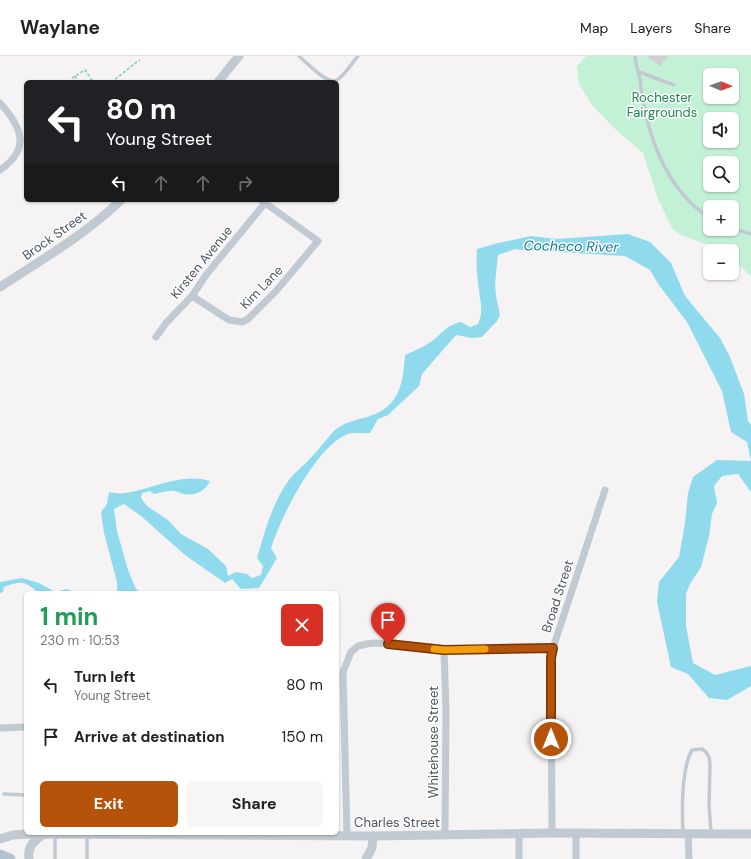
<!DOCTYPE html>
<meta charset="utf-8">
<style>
:root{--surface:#fff;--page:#f6f6f6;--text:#222;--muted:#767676;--line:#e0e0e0;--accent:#b45309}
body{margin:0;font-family:"DM Sans",sans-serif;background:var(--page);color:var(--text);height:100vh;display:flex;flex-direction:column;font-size:15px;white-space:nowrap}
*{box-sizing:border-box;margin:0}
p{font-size:13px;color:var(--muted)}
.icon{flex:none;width:22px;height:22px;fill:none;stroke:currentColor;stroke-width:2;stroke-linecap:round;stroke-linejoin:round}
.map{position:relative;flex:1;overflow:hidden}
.sheet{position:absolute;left:24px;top:535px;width:315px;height:244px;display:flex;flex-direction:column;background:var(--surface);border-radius:6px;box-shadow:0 1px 3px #0004}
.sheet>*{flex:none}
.top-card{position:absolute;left:24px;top:24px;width:315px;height:122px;border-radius:6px;box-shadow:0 1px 3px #0004;background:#202124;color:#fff;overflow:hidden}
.needle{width:26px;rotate:91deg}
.buttons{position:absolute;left:703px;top:12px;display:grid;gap:8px}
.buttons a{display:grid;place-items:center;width:36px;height:36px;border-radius:6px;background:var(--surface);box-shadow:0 1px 3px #0004;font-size:20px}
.pin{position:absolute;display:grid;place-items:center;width:34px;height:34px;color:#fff;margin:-41px -17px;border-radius:50% 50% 50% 0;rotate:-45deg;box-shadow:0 0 4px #0007}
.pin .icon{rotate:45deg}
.me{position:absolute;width:44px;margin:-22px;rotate:0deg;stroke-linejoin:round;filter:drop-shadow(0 0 3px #0008)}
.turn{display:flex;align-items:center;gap:14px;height:84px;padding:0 16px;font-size:18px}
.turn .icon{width:52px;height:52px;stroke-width:2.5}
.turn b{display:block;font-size:28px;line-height:34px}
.lanes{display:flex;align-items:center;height:38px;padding:0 16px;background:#0003;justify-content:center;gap:20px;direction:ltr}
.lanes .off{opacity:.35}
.round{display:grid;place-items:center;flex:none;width:42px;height:42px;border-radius:6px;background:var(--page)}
.headline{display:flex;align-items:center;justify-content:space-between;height:68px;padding:0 16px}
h1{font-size:24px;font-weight:700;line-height:30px;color:#1e9e55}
.action{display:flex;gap:8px;margin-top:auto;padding:8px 16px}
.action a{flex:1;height:46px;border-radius:6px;background:var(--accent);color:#fff;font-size:16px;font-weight:700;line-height:46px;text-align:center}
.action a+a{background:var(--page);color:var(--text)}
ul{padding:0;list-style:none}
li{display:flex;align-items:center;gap:12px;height:52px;padding:0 16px}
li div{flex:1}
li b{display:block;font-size:15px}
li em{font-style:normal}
header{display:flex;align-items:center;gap:24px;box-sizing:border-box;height:56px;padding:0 20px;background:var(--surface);border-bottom:1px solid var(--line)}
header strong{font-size:19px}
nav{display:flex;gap:22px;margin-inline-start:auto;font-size:14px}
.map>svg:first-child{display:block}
.green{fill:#c3f1d5;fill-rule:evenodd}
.water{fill:#90daee}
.building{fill:#cdcfd5}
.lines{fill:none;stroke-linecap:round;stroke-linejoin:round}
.path{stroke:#7ad0a6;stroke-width:1.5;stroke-dasharray:3 2;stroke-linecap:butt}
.service{stroke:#c1cad2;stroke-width:3.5}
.minor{stroke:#c1cad2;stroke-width:7}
.tertiary{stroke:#c1cad2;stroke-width:9}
.primary{stroke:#b3c2d1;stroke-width:11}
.route-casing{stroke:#753606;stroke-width:10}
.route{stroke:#b45309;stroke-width:7}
.slow{stroke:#f59e0b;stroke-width:7}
.labels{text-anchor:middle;stroke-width:3;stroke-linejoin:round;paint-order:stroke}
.park-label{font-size:13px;fill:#17864f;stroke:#fff}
.street-label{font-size:13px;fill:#4a5661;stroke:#fff}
.water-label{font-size:14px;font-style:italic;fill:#0c7c9b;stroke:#fff}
</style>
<header>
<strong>Waylane</strong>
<nav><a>Map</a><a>Layers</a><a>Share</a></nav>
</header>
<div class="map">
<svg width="751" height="803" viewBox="0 0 751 803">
<rect width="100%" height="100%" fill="#f5f3f3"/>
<path class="green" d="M586,0H751V220L732,203V195H724L682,179L673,174L658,143L643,97L614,72L592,49L579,28L577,11ZM710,19H732V41H710ZM710,63H732V85H710ZM710,107H732V129H710ZM710,151H732V173H710Z"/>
<g class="water">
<path d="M628,178L650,186L671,207L685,240L720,282L730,301L744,338L748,365L751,369V436L738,418L722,420L714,430L717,447L712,458L709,480L701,511L690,528L686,538V570L693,607L715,619L751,610V630L727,644L709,642L688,618L671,611L657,546L659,526L679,501L685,467L688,437L693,421L717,404L751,405L747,386L731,376L722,335L687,266L659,229L650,214L625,200L523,194L515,193L498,199L495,227L496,240L500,259L497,265L482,281L472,282L456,279L422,318L419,330L388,359L378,363L370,377C363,378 354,376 348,378C316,390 281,461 271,492L277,502L259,532L241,533L232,523L225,527L185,499L141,460L124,448L114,453L117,475L128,514L136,533L142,537H117V526L104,477L101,456L107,448L109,436C114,437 120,438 125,437C153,433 182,416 210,425C205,435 196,440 183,438C180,437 177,435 174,435C168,434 160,437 154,438L150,435L142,437L141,442L147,450L168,464L181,478L208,493L226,510L228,520L236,516L247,518L252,522L261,519L263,510L257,502C265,475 272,447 289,424C294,417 302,411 308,405C317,396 324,386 332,377C342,366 357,364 370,360C400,350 403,327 405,299C413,295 422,292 429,287C441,280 445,269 461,266L470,271L478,268C484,255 480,246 479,234C477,221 476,207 477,193L498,187L531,180L557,183Z"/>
<path d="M22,522L39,527L55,536L67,533L76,537H39C25,525 22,524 4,531L3,536L0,537V526Z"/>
</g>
<path class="building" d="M646,0H668L660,10Z"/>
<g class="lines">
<g class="path">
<path d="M75,20L78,25"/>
<path d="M72,22L85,14L93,26"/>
<path d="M111,26C122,19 129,11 140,4"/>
</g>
<g class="service">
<path d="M299,0C306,6 328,30 337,24C344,20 353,6 358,0"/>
<path d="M635,0C635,8 639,16 640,24C646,75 664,133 710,162"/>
<path d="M639,16L674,29"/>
<path d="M732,172L751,178"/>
<path d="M4,738L26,739"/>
<path d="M683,777C682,755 681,713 692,694L702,693L706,696L709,701L710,709L709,749L711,777"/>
<path d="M55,778V803"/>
<path d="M87,803V778"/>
</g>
<g class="minor">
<path d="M0,47C22,71 31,93 0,114"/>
<path d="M192,240L229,264L242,266L248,263L276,235L318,185L261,144"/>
<path d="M156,281L166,267L192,240L206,219L265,147"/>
<path d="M444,594L446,654L445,779"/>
<path d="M0,672L26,671"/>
<path d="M552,777L551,602L553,592L605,434"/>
<path d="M519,778V803"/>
<path d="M576,778V803"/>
<path d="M688,778L689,803"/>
<path d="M347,780L343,616L351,596L358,590L367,588L375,587L401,589L444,594L553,592"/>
</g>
<g class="tertiary">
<path d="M218,26L239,0"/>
<path d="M0,231C41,204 85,179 121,144"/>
<path d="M0,783L13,779L24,778L373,780L552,777L751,778"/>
<path d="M29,803C27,790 34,785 44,778"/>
<path d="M366,803L372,792L373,780"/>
</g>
<path class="primary" d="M0,799L10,803"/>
</g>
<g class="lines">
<defs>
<path id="route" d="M388,588L444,594L553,592L551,602V683"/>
</defs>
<use href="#route" class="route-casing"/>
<use href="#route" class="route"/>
<path class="slow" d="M434,593L444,594L485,593"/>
</g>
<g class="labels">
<g class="park-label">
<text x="662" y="46">Rochester<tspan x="662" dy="15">Fairgrounds</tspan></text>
</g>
<g class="street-label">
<text transform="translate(54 179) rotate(-35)" y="5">Brock Street</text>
<text transform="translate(201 206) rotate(-51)" y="5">Kirsten Avenue</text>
<text transform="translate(261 231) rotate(-46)" y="5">Kim Lane</text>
<text transform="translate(557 540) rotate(-72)" y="5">Broad Street</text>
<text transform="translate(433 686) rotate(-90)" y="5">Whitehouse Street</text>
<text x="397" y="771">Charles Street</text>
</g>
<g class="water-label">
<text transform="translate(571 190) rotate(1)" y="5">Cocheco River</text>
</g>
</g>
</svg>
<div class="buttons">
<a><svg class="needle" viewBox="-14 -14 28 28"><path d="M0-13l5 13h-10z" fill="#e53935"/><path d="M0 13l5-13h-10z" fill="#767676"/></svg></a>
<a><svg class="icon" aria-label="sound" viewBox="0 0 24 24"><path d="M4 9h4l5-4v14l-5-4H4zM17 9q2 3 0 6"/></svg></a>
<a><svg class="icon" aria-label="search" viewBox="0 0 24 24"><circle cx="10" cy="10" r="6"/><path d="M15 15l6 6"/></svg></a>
<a>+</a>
<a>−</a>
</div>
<div class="pin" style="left:388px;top:588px;background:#d93025"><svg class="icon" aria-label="arrive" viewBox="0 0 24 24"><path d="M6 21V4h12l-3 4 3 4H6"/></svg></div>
<svg class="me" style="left:551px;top:683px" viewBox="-20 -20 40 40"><circle r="17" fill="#b45309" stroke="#fff" stroke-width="3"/><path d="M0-11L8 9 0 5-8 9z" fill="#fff"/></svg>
<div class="top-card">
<div class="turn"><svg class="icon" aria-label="left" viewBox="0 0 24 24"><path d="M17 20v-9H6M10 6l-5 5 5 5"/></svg><div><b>80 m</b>Young Street</div></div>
<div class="lanes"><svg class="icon" aria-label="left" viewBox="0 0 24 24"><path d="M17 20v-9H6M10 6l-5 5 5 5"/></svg><svg class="icon off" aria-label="ahead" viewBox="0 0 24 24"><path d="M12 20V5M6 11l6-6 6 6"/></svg><svg class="icon off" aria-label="ahead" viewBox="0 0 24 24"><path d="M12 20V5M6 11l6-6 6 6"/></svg><svg class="icon off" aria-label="right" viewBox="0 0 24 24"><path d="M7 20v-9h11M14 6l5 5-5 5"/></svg></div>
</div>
<section class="sheet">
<div class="headline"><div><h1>1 min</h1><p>230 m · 10:53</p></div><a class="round" style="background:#d93025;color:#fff"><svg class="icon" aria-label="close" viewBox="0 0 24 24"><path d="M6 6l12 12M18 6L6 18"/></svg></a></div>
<ul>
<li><svg class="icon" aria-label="left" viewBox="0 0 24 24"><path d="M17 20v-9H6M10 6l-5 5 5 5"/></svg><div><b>Turn left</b><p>Young Street</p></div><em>80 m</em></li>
<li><svg class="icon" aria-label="arrive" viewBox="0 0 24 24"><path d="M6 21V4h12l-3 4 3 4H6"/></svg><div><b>Arrive at destination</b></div><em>150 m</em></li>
</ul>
<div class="action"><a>Exit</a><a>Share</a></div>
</section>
</div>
